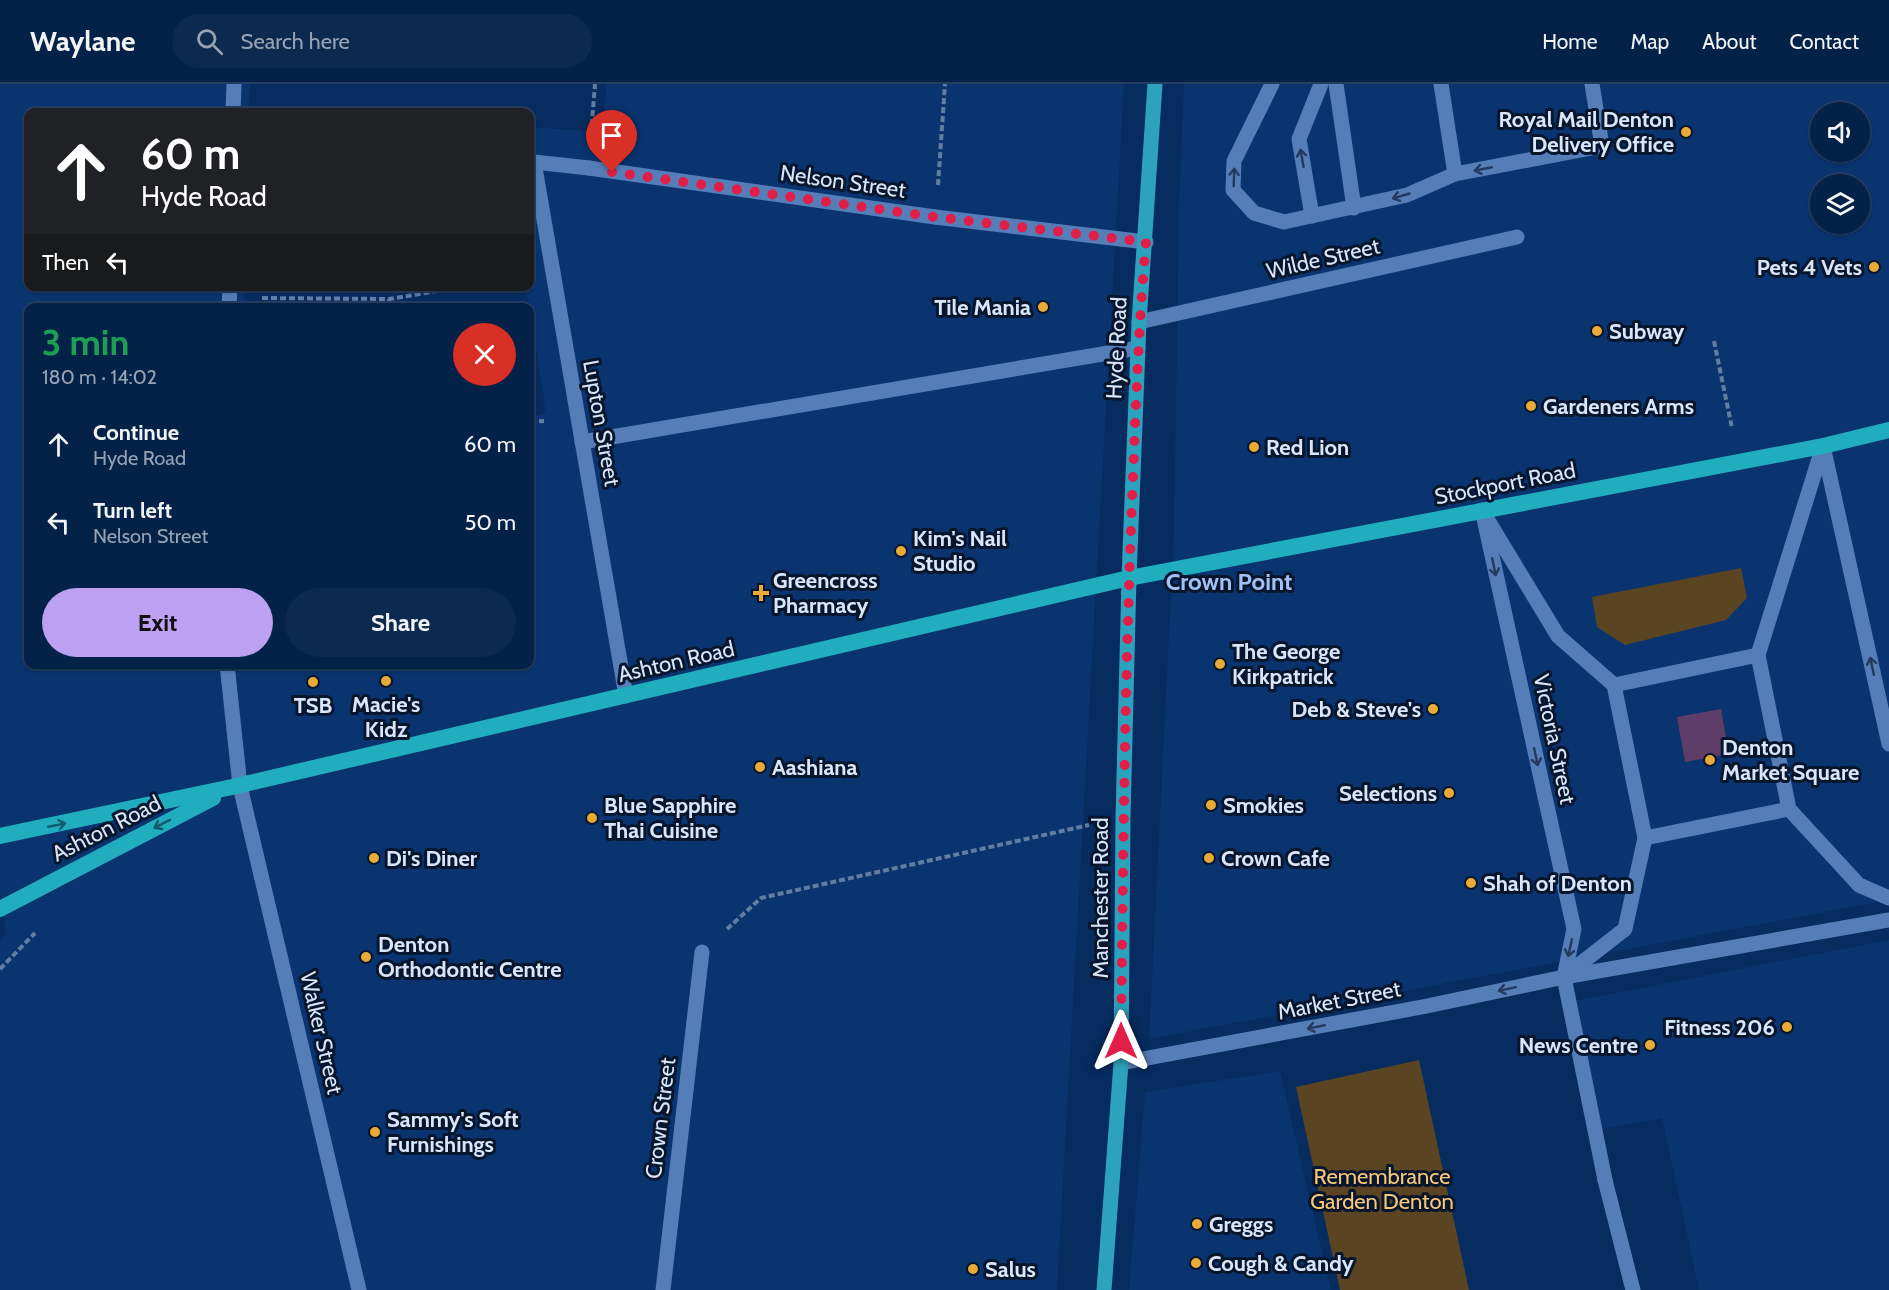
<!DOCTYPE html>
<meta charset="utf-8">
<style>
:root{--surface:#042148;--page:#0d294f;--text:#f1f3f6;--muted:#97a3b4;--line:#253e60;--accent:#bca0f2}
body{margin:0;font-family:Cabin,sans-serif;background:var(--page);color:var(--text);height:100vh;display:flex;flex-direction:column;font-size:22px;white-space:nowrap}
*{box-sizing:border-box;margin:0}
p{font-size:20px;color:var(--muted)}
.icon{flex:none;width:33px;height:33px;fill:none;stroke:currentColor;stroke-width:2;stroke-linecap:round;stroke-linejoin:round}
.map{position:relative;flex:1;overflow:hidden}
.drawer{position:absolute;left:24px;top:219px;width:510px;height:366px;display:flex;flex-direction:column;background:var(--surface);border-radius:12px;box-shadow:0 2px 4px #0004,0 0 0 2px var(--line)}
.drawer>*{flex:none}
.banner{position:absolute;left:24px;top:24px;width:510px;height:183px;border-radius:12px;box-shadow:0 2px 4px #0004,0 0 0 2px var(--line);background:#202124;color:#fff;overflow:hidden}
.fabs{position:absolute;left:1810px;top:18px;display:grid;gap:12px}
.fabs a{display:grid;place-items:center;width:60px;height:60px;border-radius:50%;background:var(--surface);box-shadow:0 2px 4px #0004,0 0 0 2px var(--line);font-size:30px}
.pin{position:absolute;display:grid;place-items:center;width:51px;height:51px;color:#fff;margin:-62px -26px;border-radius:50% 50% 50% 0;rotate:-45deg;box-shadow:0 0 6px #0007}
.pin .icon{rotate:45deg}
.me{position:absolute;width:66px;margin:-33px;rotate:0deg;stroke-linejoin:round;filter:drop-shadow(0 0 4px #0008)}
.turn{display:flex;align-items:center;gap:21px;height:126px;padding:0 18px;font-size:27px}
.turn .icon{width:78px;height:78px;stroke-width:2.5}
.turn b{display:block;font-size:42px;line-height:51px}
.then{display:flex;align-items:center;height:57px;padding:0 18px;background:#0003;gap:12px;font-size:22px}
.round{display:grid;place-items:center;flex:none;width:63px;height:63px;border-radius:32px;background:var(--page)}
.overview{display:flex;align-items:center;justify-content:space-between;height:102px;padding:0 18px}
h1{font-size:36px;font-weight:700;line-height:45px;color:#1e9e55}
.cta{display:flex;gap:12px;margin-top:auto;padding:12px 18px}
.cta a{flex:1;height:69px;border-radius:36px;background:var(--accent);color:#111;font-size:24px;font-weight:700;line-height:69px;text-align:center}
.cta a+a{background:var(--page);color:var(--text)}
ul{padding:0;list-style:none}
li{display:flex;align-items:center;gap:18px;height:78px;padding:0 18px}
li div{flex:1}
li b{display:block;font-size:22px}
li em{font-style:normal}
header{display:flex;align-items:center;gap:36px;box-sizing:border-box;height:84px;padding:0 30px;background:var(--surface);border-bottom:2px solid var(--line)}
header strong{font-size:28px}
nav{display:flex;gap:33px;margin-inline-start:auto;font-size:21px}
.search{width:420px;height:54px;background:var(--page);display:flex;align-items:center;gap:15px;box-sizing:border-box;padding:0 21px;border-radius:33px;color:var(--muted);font-size:22px}
.map>svg:first-child{display:block}
.built{fill:#09346f;fill-rule:evenodd}
.green{fill:#5a4422}
.water{fill:#5e3d68}
.lines{fill:none;stroke-linecap:round;stroke-linejoin:round}
.path{stroke:#627da3;stroke-width:4;stroke-dasharray:6 3;stroke-linecap:butt}
.service{stroke:#557db8;stroke-width:15}
.pedestrian{stroke:#557db8;stroke-width:15}
.minor{stroke:#557db8;stroke-width:15}
.primary{stroke:#2da2bc;stroke-width:15}
.trunk{stroke:#20aebe;stroke-width:16}
.oneway{stroke:#223a5e}
.oneway2{stroke:#125a6e}
.route{stroke:#e11d48;stroke-width:10;stroke-dasharray:0 18}
.poi-dot{fill:#e9aa38;stroke:#07162d;stroke-width:2}
.labels{text-anchor:middle;stroke-width:6;stroke-linejoin:round;paint-order:stroke}
.poi-label{font-size:22px;font-weight:bold;fill:#d9e6fa;stroke:#07162d;text-anchor:start}
.street-label{font-size:22px;fill:#d9e6fa;stroke:#07162d}
.park-label{font-size:22px;fill:#f8c778;stroke:#07162d}
.neighbourhood-label{font-size:24px;font-weight:bold;fill:#9fc1f4;stroke:#07162d}
</style>
<header>
<strong>Waylane</strong>
<div class="search"><svg class="icon" aria-label="search" viewBox="0 0 24 24"><circle cx="10" cy="10" r="6"/><path d="M15 15l6 6"/></svg>Search here</div>
<nav><a>Home</a><a>Map</a><a>About</a><a>Contact</a></nav>
</header>
<div class="map">
<svg width="1889" height="1206" viewBox="0 0 1889 1206">
<rect width="100%" height="100%" fill="#062c60"/>
<g class="built">
<path d="M0,0H250L248,28H28V202L245,203L244,223L28,224V580H530V333L546,329L526,203L530,202V43L601,48L607,0H1124L1057,1206H0V855L6,849L0,809Z"/>
<path d="M1184,0H1889V816L1149,955L1174,447L1179,123ZM1821,28H1860V68H1821ZM1821,100H1860V140H1821Z"/>
<path d="M1889,856V1206H1699L1662,1034L1602,1045L1574,917Z"/>
<path d="M1280,987L1331,1206H1129L1145,1008Z"/>
</g>
<g class="green">
<path d="M1741,484L1747,514L1726,536L1625,561L1597,543L1592,513Z"/>
<path d="M1419,976L1469,1206H1340L1296,1003Z"/>
</g>
<path class="water" d="M1721,625L1729,670L1685,678L1677,633Z"/>
<g class="lines">
<g class="path">
<path d="M591,50L595,0"/>
<path d="M938,101L945,0"/>
<path d="M262,214L389,215L468,202"/>
<path d="M389,215L390,224"/>
<path d="M1714,257L1732,344"/>
<path d="M530,338L544,337"/>
<path d="M727,845L761,814L1089,741"/>
<path d="M0,885L35,849"/>
</g>
<g class="service">
<path d="M1272,0L1234,77L1233,106L1254,129L1284,138L1407,111L1455,90"/>
<path d="M1336,0L1354,124"/>
<path d="M1441,0L1455,90L1602,62L1592,0"/>
<path d="M589,84L935,133"/>
<path d="M1312,132L1299,55L1321,0"/>
<path d="M582,358L1138,264"/>
</g>
<g class="pedestrian">
<path d="M1484,430L1558,552L1614,601L1645,754L1789,725L1758,571L1614,601"/>
<path d="M1758,571L1823,362"/>
<path d="M1789,725L1859,801L1889,814"/>
<path d="M1566,891L1625,845L1645,754"/>
<path d="M1564,893L1889,836"/>
<path d="M1564,893L1605,1096"/>
</g>
<g class="minor">
<path d="M233,28L234,0"/>
<path d="M530,77L534,78L626,612"/>
<path d="M534,78L589,84"/>
<path d="M935,133L1146,158"/>
<path d="M229,224L230,202"/>
<path d="M1139,238L1517,153"/>
<path d="M1823,362L1889,660"/>
<path d="M227,580L240,702L359,1206"/>
<path d="M1121,979L1427,922L1564,893L1574,845L1482,426"/>
<path d="M1605,1096L1633,1206"/>
<path d="M663,1206L702,868"/>
</g>
<path class="primary" d="M1104,1206L1121,979L1123,734L1129,494L1139,238L1155,0"/>
<g class="trunk">
<path d="M0,752L232,703L1129,494L1823,362L1889,346"/>
<path d="M0,825L213,714"/>
</g>
</g>
<defs><path id="oneway-shaft" d="M-6 0H5M1.5-3L5.5 0L1.5 3" fill="none" stroke-width="1.6" stroke-linecap="round" stroke-linejoin="round" transform="scale(1.5)"/></defs>
<g class="oneway">
<use href="#oneway-shaft" transform="translate(1302 74) rotate(-100)"/>
<use href="#oneway-shaft" transform="translate(1483 85) rotate(169)"/>
<use href="#oneway-shaft" transform="translate(1234 93) rotate(-88)"/>
<use href="#oneway-shaft" transform="translate(1401 112) rotate(164)"/>
<use href="#oneway-shaft" transform="translate(1494 483) rotate(78)"/>
<use href="#oneway-shaft" transform="translate(1872 582) rotate(-102)"/>
<use href="#oneway-shaft" transform="translate(1536 673) rotate(78)"/>
<use href="#oneway-shaft" transform="translate(1570 864) rotate(102)"/>
<use href="#oneway-shaft" transform="translate(1507 905) rotate(168)"/>
<use href="#oneway-shaft" transform="translate(1316 943) rotate(169)"/>
</g>
<g class="oneway2">
<use href="#oneway-shaft" transform="translate(162 740) rotate(153)"/>
<use href="#oneway-shaft" transform="translate(57 741) rotate(-11)"/>
</g>
<g class="lines">
<path class="route" d="M612,88L935,133L1146,158C1139,237 1136,315 1133,394C1125,582 1123,769 1121,957"/>
</g>
<g class="poi-dot">
<circle cx="1686" cy="48" r="6"/>
<circle cx="1874" cy="183" r="6"/>
<circle cx="1043" cy="223" r="6"/>
<circle cx="1597" cy="247" r="6"/>
<circle cx="1531" cy="322" r="6"/>
<circle cx="1254" cy="363" r="6"/>
<circle cx="901" cy="467" r="6"/>
<path d="M758 500h6v6h6v6h-6v6h-6v-6h-6v-6h6z"/>
<circle cx="1220" cy="580" r="6"/>
<circle cx="386" cy="597" r="6"/>
<circle cx="313" cy="598" r="6"/>
<circle cx="1433" cy="625" r="6"/>
<circle cx="1710" cy="676" r="6"/>
<circle cx="760" cy="683" r="6"/>
<circle cx="1449" cy="709" r="6"/>
<circle cx="1211" cy="721" r="6"/>
<circle cx="592" cy="734" r="6"/>
<circle cx="374" cy="774" r="6"/>
<circle cx="1209" cy="774" r="6"/>
<circle cx="1471" cy="799" r="6"/>
<circle cx="366" cy="873" r="6"/>
<circle cx="1787" cy="943" r="6"/>
<circle cx="1650" cy="961" r="6"/>
<circle cx="375" cy="1048" r="6"/>
<circle cx="1197" cy="1140" r="6"/>
<circle cx="1196" cy="1179" r="6"/>
<circle cx="973" cy="1185" r="6"/>
</g>
<g class="labels">
<g class="poi-label">
<text x="1674" y="43" text-anchor="end">Royal Mail Denton<tspan x="1674" dy="25">Delivery Office</tspan></text>
<text x="1862" y="191" text-anchor="end">Pets 4 Vets</text>
<text x="1031" y="231" text-anchor="end">Tile Mania</text>
<text x="1609" y="255">Subway</text>
<text x="1543" y="330">Gardeners Arms</text>
<text x="1266" y="371">Red Lion</text>
<text x="913" y="462">Kim's Nail<tspan x="913" dy="25">Studio</tspan></text>
<text x="773" y="504">Greencross<tspan x="773" dy="25">Pharmacy</tspan></text>
<text x="1232" y="575">The George<tspan x="1232" dy="25">Kirkpatrick</tspan></text>
<text x="386" y="628" text-anchor="middle">Macie's<tspan x="386" dy="25">Kidz</tspan></text>
<text x="313" y="629" text-anchor="middle">TSB</text>
<text x="1421" y="633" text-anchor="end">Deb &amp; Steve's</text>
<text x="1722" y="671">Denton<tspan x="1722" dy="25">Market Square</tspan></text>
<text x="772" y="691">Aashiana</text>
<text x="1437" y="717" text-anchor="end">Selections</text>
<text x="604" y="729">Blue Sapphire<tspan x="604" dy="25">Thai Cuisine</tspan></text>
<text x="1223" y="729">Smokies</text>
<text x="386" y="782">Di's Diner</text>
<text x="1221" y="782">Crown Cafe</text>
<text x="1483" y="807">Shah of Denton</text>
<text x="378" y="868">Denton<tspan x="378" dy="25">Orthodontic Centre</tspan></text>
<text x="1775" y="951" text-anchor="end">Fitness 206</text>
<text x="1638" y="969" text-anchor="end">News Centre</text>
<text x="387" y="1043">Sammy's Soft<tspan x="387" dy="25">Furnishings</tspan></text>
<text x="1209" y="1148">Greggs</text>
<text x="1208" y="1187">Cough &amp; Candy</text>
<text x="985" y="1193">Salus</text>
</g>
<g class="street-label">
<text transform="translate(843 97) rotate(8)" y="8">Nelson Street</text>
<text transform="translate(1323 174) rotate(-13)" y="8">Wilde Street</text>
<text transform="translate(1116 264) rotate(-87)" y="8">Hyde Road</text>
<text transform="translate(602 339) rotate(80)" y="8">Lupton Street</text>
<text transform="translate(1505 399) rotate(-11)" y="8">Stockport Road</text>
<text transform="translate(676 577) rotate(-13)" y="8">Ashton Road</text>
<text transform="translate(1555 655) rotate(78)" y="8">Victoria Street</text>
<text transform="translate(106 744) rotate(-27)" y="8">Ashton Road</text>
<text transform="translate(1100 814) rotate(-90)" y="8">Manchester Road</text>
<text transform="translate(1339 916) rotate(-11)" y="8">Market Street</text>
<text transform="translate(322 949) rotate(77)" y="8">Walker Street</text>
<text transform="translate(660 1034) rotate(-83)" y="8">Crown Street</text>
</g>
<g class="park-label">
<text x="1382" y="1100">Remembrance<tspan x="1382" dy="25">Garden Denton</tspan></text>
</g>
<g class="neighbourhood-label">
<text x="1229" y="506">Crown Point</text>
</g>
</g>
</svg>
<div class="fabs">
<a><svg class="icon" aria-label="sound" viewBox="0 0 24 24"><path d="M4 9h4l5-4v14l-5-4H4zM17 9q2 3 0 6"/></svg></a>
<a><svg class="icon" aria-label="layers" viewBox="0 0 24 24"><path d="M12 4l9 5-9 5-9-5zM3 14l9 5 9-5"/></svg></a>
</div>
<div class="pin" style="left:612px;top:88px;background:#d93025"><svg class="icon" aria-label="arrive" viewBox="0 0 24 24"><path d="M6 21V4h12l-3 4 3 4H6"/></svg></div>
<svg class="me" style="left:1121px;top:957px" viewBox="-20 -20 40 40"><path d="M0-17L14 15 0 8-14 15z" fill="#e11d48" stroke="#fff" stroke-width="4"/></svg>
<div class="banner">
<div class="turn"><svg class="icon" aria-label="ahead" viewBox="0 0 24 24"><path d="M12 20V5M6 11l6-6 6 6"/></svg><div><b>60 m</b>Hyde Road</div></div>
<div class="then">Then<svg class="icon" aria-label="left" viewBox="0 0 24 24"><path d="M17 20v-9H6M10 6l-5 5 5 5"/></svg></div>
</div>
<section class="drawer">
<div class="overview"><div><h1>3 min</h1><p>180 m · 14:02</p></div><a class="round" style="background:#d93025;color:#fff"><svg class="icon" aria-label="close" viewBox="0 0 24 24"><path d="M6 6l12 12M18 6L6 18"/></svg></a></div>
<ul>
<li><svg class="icon" aria-label="ahead" viewBox="0 0 24 24"><path d="M12 20V5M6 11l6-6 6 6"/></svg><div><b>Continue</b><p>Hyde Road</p></div><em>60 m</em></li>
<li><svg class="icon" aria-label="left" viewBox="0 0 24 24"><path d="M17 20v-9H6M10 6l-5 5 5 5"/></svg><div><b>Turn left</b><p>Nelson Street</p></div><em>50 m</em></li>
</ul>
<div class="cta"><a>Exit</a><a>Share</a></div>
</section>
</div>
